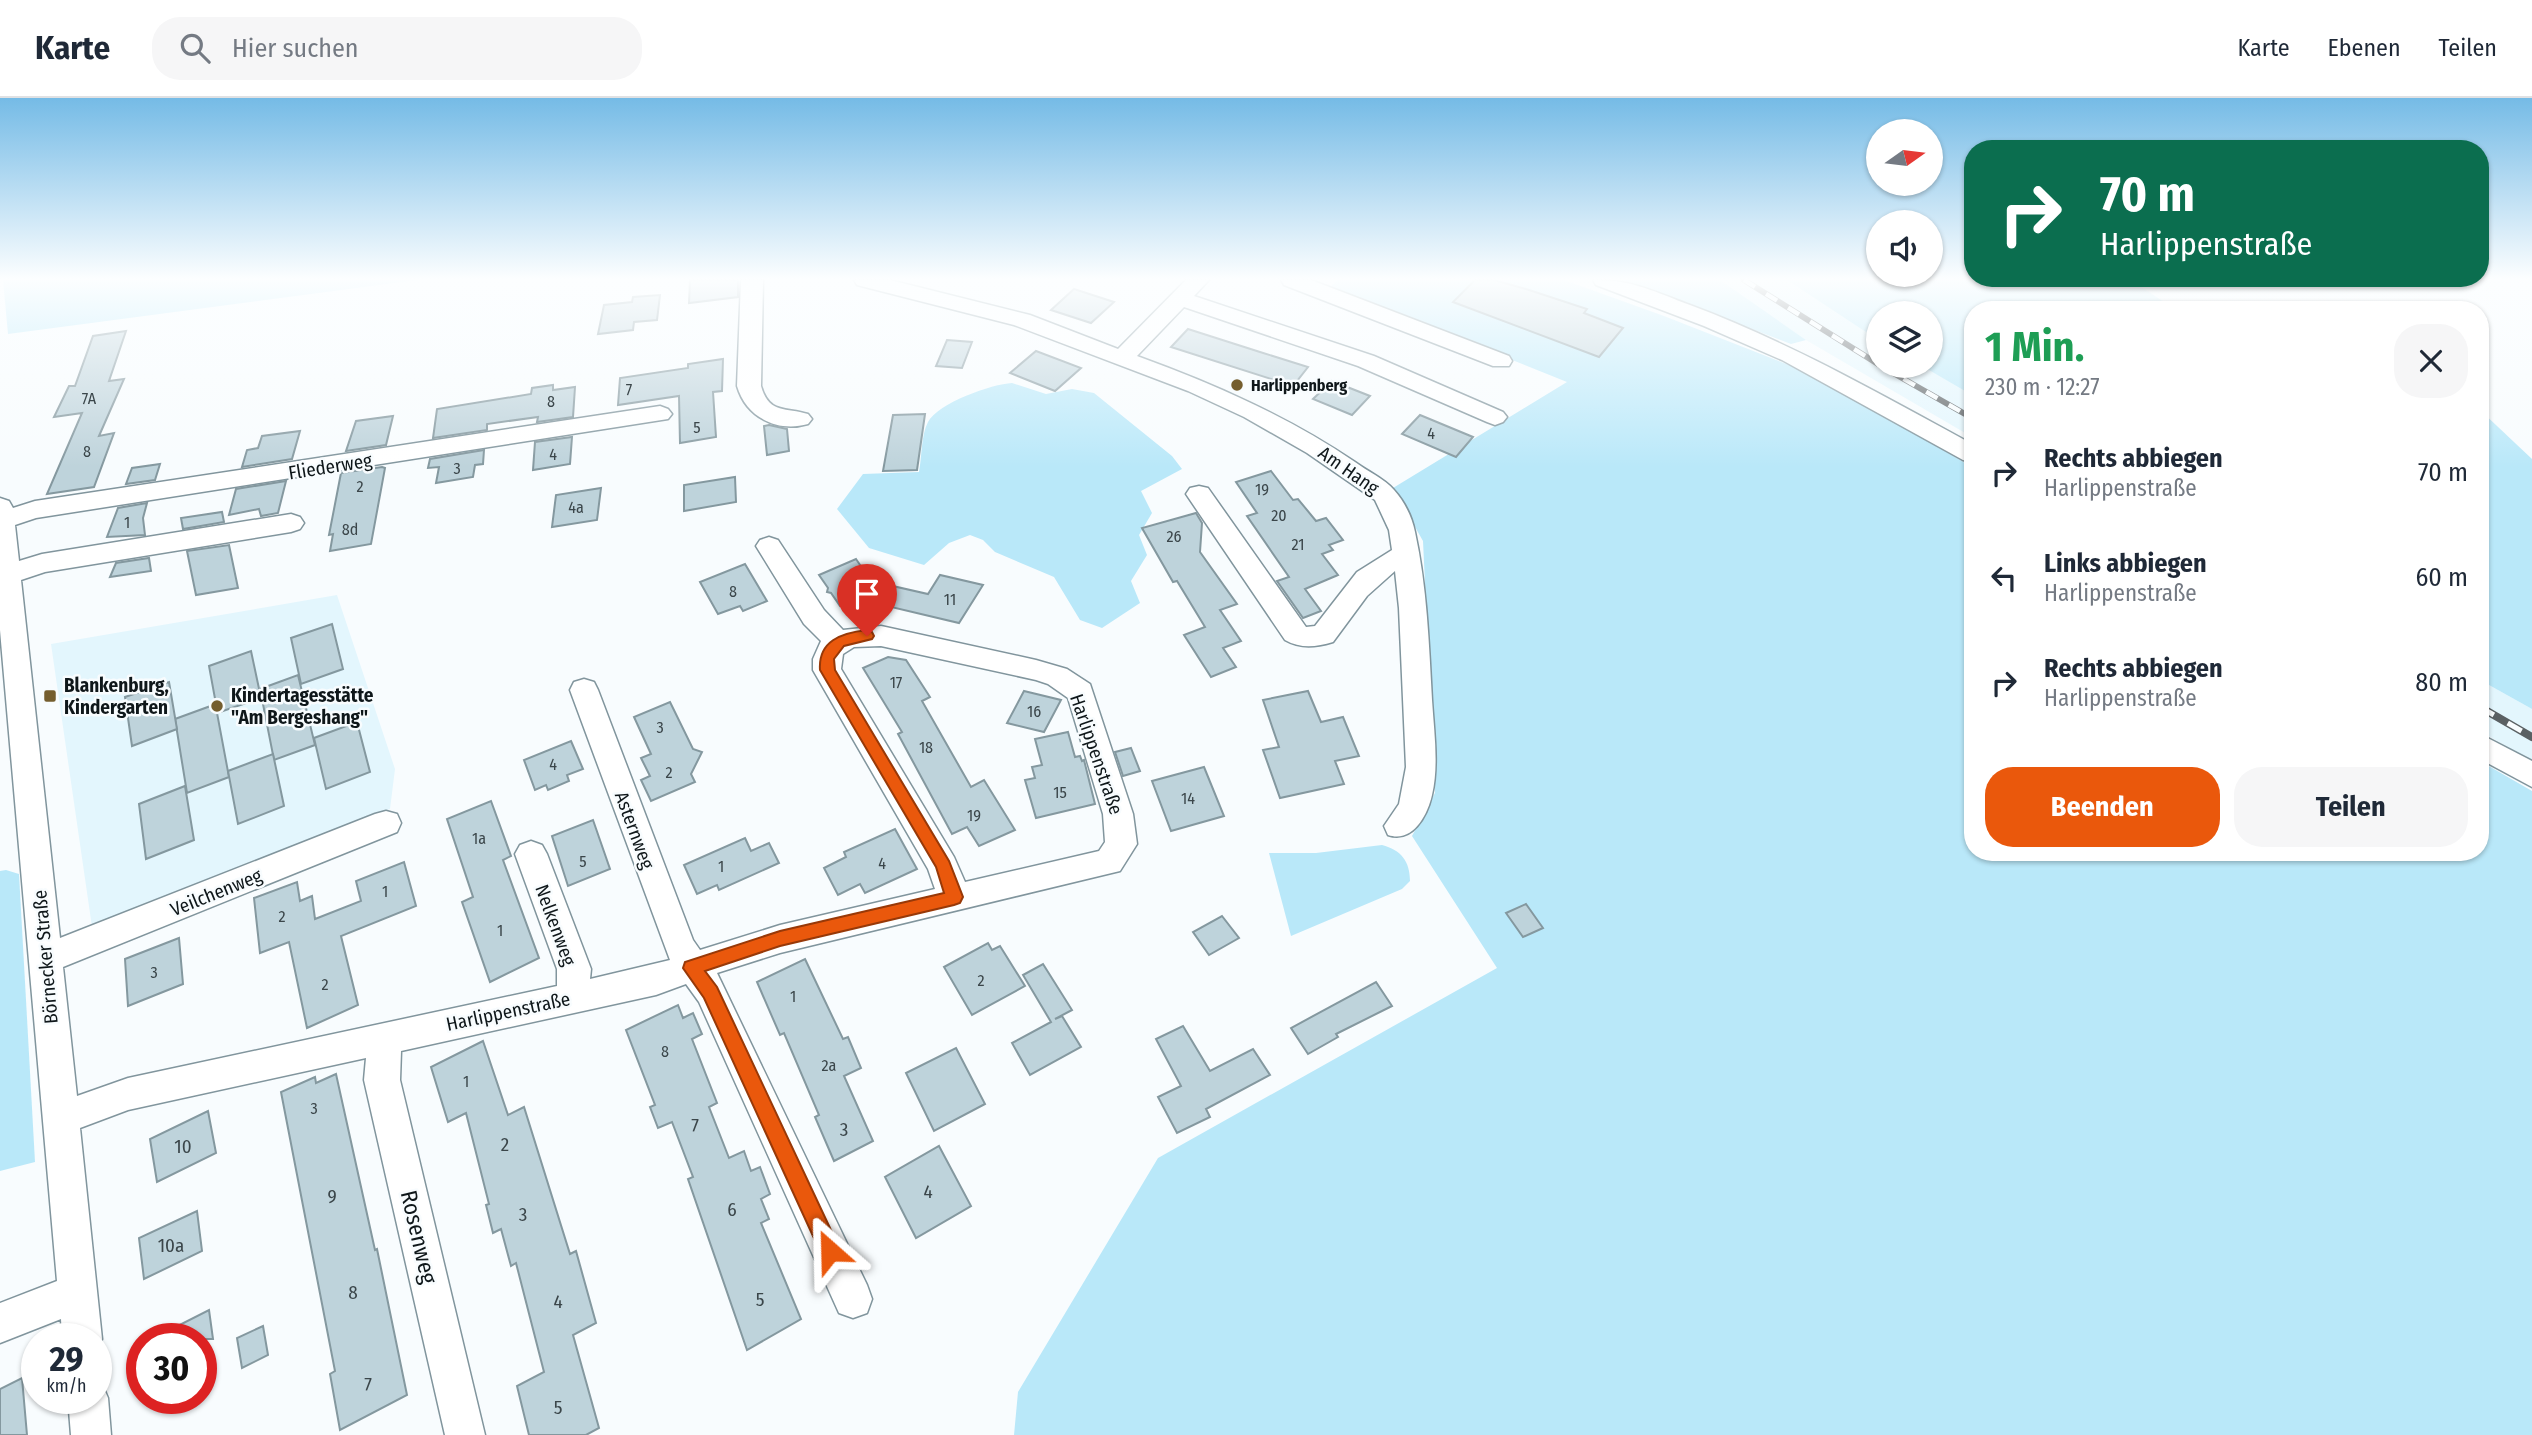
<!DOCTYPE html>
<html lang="de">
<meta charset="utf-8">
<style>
:root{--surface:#fff;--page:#f6f6f7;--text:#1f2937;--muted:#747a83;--line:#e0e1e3;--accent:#ea580c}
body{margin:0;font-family:"Fira Sans Condensed",sans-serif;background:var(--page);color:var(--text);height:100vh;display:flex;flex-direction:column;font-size:26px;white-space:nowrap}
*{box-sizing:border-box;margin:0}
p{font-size:23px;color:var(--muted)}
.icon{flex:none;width:38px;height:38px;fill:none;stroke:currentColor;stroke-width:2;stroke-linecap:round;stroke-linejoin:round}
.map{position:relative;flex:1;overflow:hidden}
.drawer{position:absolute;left:1964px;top:203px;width:525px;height:560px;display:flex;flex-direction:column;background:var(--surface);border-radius:28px;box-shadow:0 2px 5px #0004}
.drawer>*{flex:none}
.hud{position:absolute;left:1964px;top:42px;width:525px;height:147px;border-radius:28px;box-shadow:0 2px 5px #0004;background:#0b6e4f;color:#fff;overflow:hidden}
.needle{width:46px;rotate:76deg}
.fabs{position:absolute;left:1866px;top:21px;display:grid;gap:14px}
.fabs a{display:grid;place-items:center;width:77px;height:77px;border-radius:50%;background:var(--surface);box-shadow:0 2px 5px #0004;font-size:35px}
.speed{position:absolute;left:21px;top:1225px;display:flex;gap:14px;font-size:35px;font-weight:700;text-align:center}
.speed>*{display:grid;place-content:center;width:91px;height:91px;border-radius:50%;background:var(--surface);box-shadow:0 2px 5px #0004;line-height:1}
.speed small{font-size:18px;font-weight:400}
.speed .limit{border:10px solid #d22;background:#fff;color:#111}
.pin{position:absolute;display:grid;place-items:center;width:60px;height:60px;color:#fff;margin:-72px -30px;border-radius:50% 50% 50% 0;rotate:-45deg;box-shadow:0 0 7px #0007}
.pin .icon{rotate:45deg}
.me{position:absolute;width:77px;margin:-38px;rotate:335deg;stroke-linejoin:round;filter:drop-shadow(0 0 5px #0008)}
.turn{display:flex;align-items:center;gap:24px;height:147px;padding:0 21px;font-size:32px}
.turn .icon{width:91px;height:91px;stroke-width:2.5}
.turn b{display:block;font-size:49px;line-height:60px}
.round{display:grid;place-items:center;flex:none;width:74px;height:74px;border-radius:28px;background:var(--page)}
.overview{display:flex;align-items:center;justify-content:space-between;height:119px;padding:0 21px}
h1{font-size:42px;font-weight:700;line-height:52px;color:#1e9e55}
.action{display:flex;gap:14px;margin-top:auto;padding:14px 21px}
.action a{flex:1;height:80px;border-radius:28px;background:var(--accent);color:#fff;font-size:28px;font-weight:700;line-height:80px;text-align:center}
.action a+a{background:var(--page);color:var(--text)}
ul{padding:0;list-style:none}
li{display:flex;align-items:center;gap:21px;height:105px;padding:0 21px}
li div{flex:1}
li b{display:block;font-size:26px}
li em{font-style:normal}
header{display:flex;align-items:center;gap:42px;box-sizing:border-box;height:98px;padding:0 35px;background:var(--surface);border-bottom:2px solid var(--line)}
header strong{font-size:33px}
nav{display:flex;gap:38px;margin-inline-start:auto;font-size:24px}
.search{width:490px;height:63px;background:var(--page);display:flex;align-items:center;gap:18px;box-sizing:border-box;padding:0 24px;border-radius:28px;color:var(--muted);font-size:26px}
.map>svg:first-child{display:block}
.built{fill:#e3f6fd}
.green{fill:#b9e8f9}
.building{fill:#bed3db;stroke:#84989f;stroke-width:2}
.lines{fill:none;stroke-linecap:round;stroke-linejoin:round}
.street-casing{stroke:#81959d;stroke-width:3}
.street{fill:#fff;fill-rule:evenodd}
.rail-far1-casing{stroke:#5a6063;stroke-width:6}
.rail-casing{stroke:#5a6063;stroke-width:8}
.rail-far1{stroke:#f8fcfe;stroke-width:4.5;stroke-dasharray:13;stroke-linecap:butt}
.rail{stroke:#f8fcfe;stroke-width:5;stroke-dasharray:16;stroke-linecap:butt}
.route{fill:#ea580c;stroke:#983908;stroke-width:2}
.poi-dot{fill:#755e2e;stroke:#f8fcfe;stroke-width:2.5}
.labels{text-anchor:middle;stroke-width:5;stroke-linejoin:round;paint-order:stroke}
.far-poi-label{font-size:16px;font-weight:bold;fill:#0f171a;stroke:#f8fcfe;text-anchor:start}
.number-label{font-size:16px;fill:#3b464a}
.street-label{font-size:19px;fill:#0f171a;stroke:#f8fcfe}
.poi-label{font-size:19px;font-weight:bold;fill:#0f171a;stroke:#f8fcfe;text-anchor:start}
.near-number-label{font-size:19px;fill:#3b464a}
.near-street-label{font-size:23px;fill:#0f171a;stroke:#f8fcfe}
</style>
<header>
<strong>Karte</strong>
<div class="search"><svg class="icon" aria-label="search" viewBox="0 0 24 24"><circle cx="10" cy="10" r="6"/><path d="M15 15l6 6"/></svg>Hier suchen</div>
<nav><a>Karte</a><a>Ebenen</a><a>Teilen</a></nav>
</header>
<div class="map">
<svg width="2532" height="1337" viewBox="0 0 2532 1337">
<rect width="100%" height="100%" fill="#f8fcfe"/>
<g class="built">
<path d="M1719,182H1787L1878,242V268H1922L1972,296V339L1806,242Z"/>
<path d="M337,497L395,671L390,711L92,829L51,546Z"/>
<path d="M2480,582L2532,611V663L2480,633Z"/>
</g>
<g class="green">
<path d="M3,182H417L8,236Z"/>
<path d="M1338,182H1564L1664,218L1812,276L1972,369V754H2480V663L2532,693V1337H1014L1018,1294L1158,1060L1497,870L1412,738L1435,695L1423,443L1393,390L1567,284L1330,189Z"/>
<path d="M1623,182H1720L1806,242L1791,246Z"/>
<path d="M1787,182H2131L2176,212H1972V297L1922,268H1930V215H1878V242Z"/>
<path d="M1012,285L1046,296L1072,291L1094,295L1172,358L1182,371L1141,393L1152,415L1139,437L1147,457L1131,483L1140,505L1102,530L1080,522L1054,479L995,454L983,442L970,437L949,445L924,467L869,450L837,411L863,376L919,374C922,359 921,337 928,324C938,305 992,286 1012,285Z"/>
<path d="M2480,312L2532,361V611L2480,582Z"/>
<path d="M1382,747C1401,752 1410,763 1410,783L1402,791L1291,838L1269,755H1316Z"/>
<path d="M6,772L19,776L35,1064L0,1073V773Z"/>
</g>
<g class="building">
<path d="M690,182H738V199L689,205Z"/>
<path d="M1475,182H1494L1526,191L1587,211L1584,215L1623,230L1599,259L1453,204Z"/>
<path d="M1074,191L1114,204L1091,225L1051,212Z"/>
<path d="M660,197L657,222L634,224L633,232L598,236L604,207L632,204L633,199Z"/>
<path d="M1188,231L1260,254L1308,269L1293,288L1171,249Z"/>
<path d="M126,233L109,283L124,281L99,338L114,335L94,389L47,396L82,315L54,319L69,288H75L93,238Z"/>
<path d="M947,242L972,244L962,270L936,268Z"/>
<path d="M1036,253L1081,270L1055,293L1010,275Z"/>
<path d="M723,261L722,293L713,294L716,339L680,345L679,298L618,307L620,280L688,270V266Z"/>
<path d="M1332,283L1370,298L1352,317L1313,301Z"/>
<path d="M553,287V292L575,289L573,319L537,324L538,319L487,326V332L433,340L437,311L531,296L532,290Z"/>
<path d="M925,316L917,372L883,373L893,317Z"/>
<path d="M1420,317L1473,339L1456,359L1402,336Z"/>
<path d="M393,318L386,347L346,353L356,323Z"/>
<path d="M769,327L787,331L789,353L767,357L764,328Z"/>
<path d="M300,333L292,361L242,369L247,352L258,350L262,338Z"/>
<path d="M572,339L570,366L533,372L535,344Z"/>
<path d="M484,352L483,366L475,367L473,379L436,385L439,369L428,370L430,361Z"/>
<path d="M160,366L155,382L126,386L132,370Z"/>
<path d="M382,369L385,370L371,446L330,453L333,436L329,437L341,375Z"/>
<path d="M1271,373L1293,402L1298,401L1316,423L1326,420L1343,442L1329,447L1333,452L1322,456L1338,477L1305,491L1321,513L1303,520L1277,483L1289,479L1247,418L1257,415L1236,384Z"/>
<path d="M735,379L736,404L684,413V387Z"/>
<path d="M286,383L278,415L261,418L259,411L229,417L236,391Z"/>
<path d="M601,390L597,422L552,429L556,397Z"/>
<path d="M147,405L143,420L145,437L107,439L118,410Z"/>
<path d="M222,414L224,424L183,431L181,420Z"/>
<path d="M1196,415L1202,425L1200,454L1237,506L1220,512L1241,543L1223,550L1236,569L1211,579L1184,537L1205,529L1177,483L1173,484L1142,430Z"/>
<path d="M229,447L238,490L196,497L187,453Z"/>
<path d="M149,460L151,473L110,479L116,465Z"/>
<path d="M856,461L871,483L928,496L940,477L983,487L959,525L879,506L876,510L849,504L840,508L831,495L827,494L828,490L819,477Z"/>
<path d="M745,466L767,503L743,513L740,508L718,516L700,484Z"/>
<path d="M332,526L343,571L301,586L291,540Z"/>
<path d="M251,553L261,600L217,615L229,679L187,695L175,621L216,606L209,568Z"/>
<path d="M888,559L906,562L930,599L922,603L971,689L984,682L1015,732L979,748L967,729L952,736L898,636L902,634L863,570Z"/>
<path d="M298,577L315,647L274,662L260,591Z"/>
<path d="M169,584L177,631L132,648L125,599Z"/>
<path d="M1024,593L1061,602L1044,634L1007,625Z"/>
<path d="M1308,593L1321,624L1343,619L1359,658L1335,663L1344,686L1280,700L1263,652L1279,649L1263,602Z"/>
<path d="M670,604L693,651L702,654L691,676L695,684L651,703L641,682L650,678L641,660L651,656L634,619Z"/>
<path d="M357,624L370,674L326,691L314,640Z"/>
<path d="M1068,634L1075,659L1080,658L1082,663L1084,662L1095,706L1036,720L1025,682L1035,680L1032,669L1042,667L1035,641Z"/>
<path d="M571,643L583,671L567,677L569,683L548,692L546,687L535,692L524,662Z"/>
<path d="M1131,650L1140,673L1123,678L1115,654Z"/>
<path d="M273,656L284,708L238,726L228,673Z"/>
<path d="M1204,669L1224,718L1171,733L1152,683Z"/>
<path d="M185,688L194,742L146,761L139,706Z"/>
<path d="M491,703L511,758L503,762L539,860L490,884L462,804L473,799L447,721Z"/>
<path d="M593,722L610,771L568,788L552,738Z"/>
<path d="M895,731L917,771L865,795L860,786L838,797L824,770L846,759L844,754Z"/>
<path d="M745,740L751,753L769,745L779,765L719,792L717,787L697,796L684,767Z"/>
<path d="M404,764L416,808L341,838L358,907L307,930L289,844L260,855L254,800L297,784L300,803L312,798L315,821L361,803L356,783Z"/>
<path d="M1526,806L1543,830L1523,839L1506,815Z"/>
<path d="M1222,818L1239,840L1209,857L1193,834Z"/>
<path d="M179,840L183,886L128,908L125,861Z"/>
<path d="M988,845L992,852L1000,848L1025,888L972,917L944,869Z"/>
<path d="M805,861L843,941L848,939L861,970L844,978L873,1043L834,1063L815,1019L819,1017L784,935L780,937L757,884Z"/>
<path d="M1043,866L1072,912L1055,921L1062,918L1081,949L1030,977L1012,945L1051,924L1023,877Z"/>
<path d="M1376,884L1392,908L1336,936L1338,939L1308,956L1291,930Z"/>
<path d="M678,907L683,920L693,915L702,936L692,941L717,1005L709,1009L729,1060L744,1053L751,1073L760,1069L770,1096L761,1101L769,1121L761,1125L801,1221L747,1252L688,1081L693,1079L672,1024L658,1030L650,1009L655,1007L626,932Z"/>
<path d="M1183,928L1210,973L1253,951L1270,977L1206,1011L1210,1019L1177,1035L1158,999L1181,988L1156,941Z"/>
<path d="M483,943L508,1017L524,1009L570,1156L576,1153L596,1225L573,1237L599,1330L586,1337H529L517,1288L544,1274L516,1165L511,1168L501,1131L493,1135L486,1107L489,1106L466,1015L448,1024L431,969Z"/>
<path d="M956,950L985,1006L934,1033L906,975Z"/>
<path d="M336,976L375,1152L377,1151L407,1297L340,1332L330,1276L335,1273L281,994L315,979L316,985Z"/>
<path d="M208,1013L216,1055L157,1084L150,1041Z"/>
<path d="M939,1048L971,1108L916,1140L885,1079Z"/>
<path d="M197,1113L202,1153L144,1181L139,1140Z"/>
<path d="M209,1212L213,1241H152Z"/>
<path d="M263,1228L268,1257L242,1270L237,1240Z"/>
<path d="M22,1280L27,1337H0V1291Z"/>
</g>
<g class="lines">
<defs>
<g id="street">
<path d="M741,182H763L761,288C769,316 785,309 808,316L812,321L808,326C777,335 746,319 737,288Z"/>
<path d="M854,182H890L1030,217L1118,251L1186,182H1209L1194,198L1374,258L1503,314L1507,319L1503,324L1495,327L1487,324L1358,268L1184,209L1137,258C1214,286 1287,318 1355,364C1367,373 1385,381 1394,392C1404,403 1412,419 1415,434C1427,489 1429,546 1432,602C1434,634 1439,667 1432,697C1427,719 1412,745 1388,737L1384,728L1399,706L1406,669L1399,510L1395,473L1367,498L1333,544C1316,549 1301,551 1285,542L1186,396L1190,390L1199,388L1208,390L1306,529L1315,528L1357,474L1392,452L1389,432L1375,402L1307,355L1244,319L1188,293L1014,227L857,187Z"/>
<path d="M1281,182H1311L1509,258L1512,263L1509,268H1493L1284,187Z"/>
<path d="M1593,182C1631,181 1655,194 1690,207C1789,244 1880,296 1972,346V364L1963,362L1782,262L1704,228L1596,187Z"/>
<path d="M660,308L668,311L672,316L668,321L36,420L15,427L19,463L42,456L291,416L300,419L304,425L300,431L291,434L45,474L21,482L60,840L375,716L386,713L397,716L401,725L397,734L63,869L77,998L128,980L557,888V871L515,756L520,747L531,743L542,747L547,756L591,871L590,881L670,862L570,592L574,584L584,581L594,584L598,592L693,842L700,852L780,827L935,791L928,771L813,572V561L821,543L804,526L756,448L760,442L769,439L778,442L824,512L843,532L881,528L1036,562L1067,571L1090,586L1133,716L1137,746L1120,773L780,855L717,875L867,1187L872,1201L867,1215L853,1220L839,1215L699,904L686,886L656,897L401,953L400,982L485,1337H445L364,982L366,960L128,1012L80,1030L102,1241L96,1254V1241H62L61,1221L0,1245V1205L57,1183L0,532V400L9,403L13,410L35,403ZM881,548L1036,582L1048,586L1068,600L1103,716L1105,744L1099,753L965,784L954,759L841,571L843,556L854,549Z"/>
<path d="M2480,636L2532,663V689L2480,661Z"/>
<path d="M96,1283L102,1286L108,1300L111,1337H71L68,1300H96Z"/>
</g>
</defs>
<use href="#street" class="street-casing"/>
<use href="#street" class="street"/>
<defs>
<g id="rail-far1">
<path d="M1744,182L1878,266"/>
<path d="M1881,268L1972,320"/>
</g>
<path id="rail" d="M2480,609L2532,639"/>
</defs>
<use href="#rail-far1" class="rail-far1-casing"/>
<use href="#rail" class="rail-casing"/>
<use href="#rail-far1" class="rail-far1"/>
<use href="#rail" class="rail"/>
</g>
<linearGradient id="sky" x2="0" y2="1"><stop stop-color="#75bbe6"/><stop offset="0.49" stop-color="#fcfeff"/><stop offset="1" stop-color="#fcfeff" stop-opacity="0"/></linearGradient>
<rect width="2532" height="369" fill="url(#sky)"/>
<path class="route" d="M867,532L872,534L874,538L872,541L844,548L834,561L835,572L949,763L963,799L960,805L954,807L780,848L705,873L717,889L837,1145L840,1153L837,1160L830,1163L823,1160L704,900L683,870L685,864L780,833L944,795L936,769L820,572C818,543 841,535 867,532Z"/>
<g class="poi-dot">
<circle cx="1237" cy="287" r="7"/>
<rect x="43" y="591" width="14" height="14" rx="3.5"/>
<circle cx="217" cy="608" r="7"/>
</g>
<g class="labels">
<g class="far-poi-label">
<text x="1251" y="293">Harlippenberg</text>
</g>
<g class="number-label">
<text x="629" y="297">7</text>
<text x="89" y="306">7A</text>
<text x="551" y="309">8</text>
<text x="697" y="335">5</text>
<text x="1431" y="341">4</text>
<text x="87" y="359">8</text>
<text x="553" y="362">4</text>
<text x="457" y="376">3</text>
<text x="360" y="394">2</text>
<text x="1262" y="397">19</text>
<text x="576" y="415">4a</text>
<text x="1279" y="423">20</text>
<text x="127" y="430">1</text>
<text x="350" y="437">8d</text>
<text x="1174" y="444">26</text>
<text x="1298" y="452">21</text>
<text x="733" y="499">8</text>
<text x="950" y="507">11</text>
<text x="896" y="590">17</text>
<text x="1034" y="619">16</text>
<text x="660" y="635">3</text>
<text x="926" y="655">18</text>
<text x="553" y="672">4</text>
<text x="669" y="680">2</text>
<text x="1060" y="700">15</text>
<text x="1188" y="706">14</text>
<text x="974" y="723">19</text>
<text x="479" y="746">1a</text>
<text x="583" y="769">5</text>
<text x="882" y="771">4</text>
<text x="721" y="774">1</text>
<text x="385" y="799">1</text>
<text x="282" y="824">2</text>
<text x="500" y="838">1</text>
<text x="154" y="880">3</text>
<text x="981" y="888">2</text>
<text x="325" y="892">2</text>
<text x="793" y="904">1</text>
<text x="665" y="959">8</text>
<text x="829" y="973">2a</text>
<text x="466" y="989">1</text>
<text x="314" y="1016">3</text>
</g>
<g class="street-label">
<text transform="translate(330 368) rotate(-9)" y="7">Fliederweg</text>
<text transform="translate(1349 372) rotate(35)" y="7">Am Hang</text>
<text transform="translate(1097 656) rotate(71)" y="7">Harlippenstraße</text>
<text transform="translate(635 732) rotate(70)" y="7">Asternweg</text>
<text transform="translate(216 794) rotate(-22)" y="7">Veilchenweg</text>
<text transform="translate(556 827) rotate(70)" y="7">Nelkenweg</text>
<text transform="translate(45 859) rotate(-95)" y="7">Börnecker Straße</text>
<text transform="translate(508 913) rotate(-12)" y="7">Harlippenstraße</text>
</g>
<g class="poi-label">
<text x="64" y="594">Blankenburg,<tspan x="64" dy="22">Kindergarten</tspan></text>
<text x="231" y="604">Kindertagesstätte<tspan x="231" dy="22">"Am Bergeshang"</tspan></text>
</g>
<g class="near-number-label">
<text x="695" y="1034">7</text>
<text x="844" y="1038">3</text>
<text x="505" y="1053">2</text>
<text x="183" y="1055">10</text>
<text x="928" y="1100">4</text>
<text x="332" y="1105">9</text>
<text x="732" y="1118">6</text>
<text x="523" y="1123">3</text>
<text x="171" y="1154">10a</text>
<text x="353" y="1201">8</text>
<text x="760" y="1208">5</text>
<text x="558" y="1210">4</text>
<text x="368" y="1293">7</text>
<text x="558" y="1316">5</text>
</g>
<g class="near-street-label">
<text transform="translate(419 1139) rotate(77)" y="8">Rosenweg</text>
</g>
</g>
</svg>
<div class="fabs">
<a><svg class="needle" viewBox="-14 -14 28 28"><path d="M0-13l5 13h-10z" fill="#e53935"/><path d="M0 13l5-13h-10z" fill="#747a83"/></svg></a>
<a><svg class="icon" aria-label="sound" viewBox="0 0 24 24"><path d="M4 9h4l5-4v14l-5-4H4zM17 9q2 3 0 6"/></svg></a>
<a><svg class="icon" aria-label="layers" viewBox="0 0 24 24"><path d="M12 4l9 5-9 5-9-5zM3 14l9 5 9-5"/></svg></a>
</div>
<div class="speed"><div>29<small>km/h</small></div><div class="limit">30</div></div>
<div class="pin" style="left:867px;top:538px;background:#d93025"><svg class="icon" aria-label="arrive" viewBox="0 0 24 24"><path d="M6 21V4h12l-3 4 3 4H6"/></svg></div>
<svg class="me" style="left:830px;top:1153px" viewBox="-20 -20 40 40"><path d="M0-17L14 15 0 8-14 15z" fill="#ea580c" stroke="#fff" stroke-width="4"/></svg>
<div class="hud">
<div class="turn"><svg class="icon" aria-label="right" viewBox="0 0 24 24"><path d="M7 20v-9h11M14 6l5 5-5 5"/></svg><div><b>70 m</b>Harlippenstraße</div></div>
</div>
<section class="drawer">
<div class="overview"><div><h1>1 Min.</h1><p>230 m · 12:27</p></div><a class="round"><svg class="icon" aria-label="close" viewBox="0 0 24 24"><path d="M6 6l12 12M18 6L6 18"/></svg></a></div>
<ul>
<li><svg class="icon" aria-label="right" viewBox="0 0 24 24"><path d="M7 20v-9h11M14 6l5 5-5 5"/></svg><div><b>Rechts abbiegen</b><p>Harlippenstraße</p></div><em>70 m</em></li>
<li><svg class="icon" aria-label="left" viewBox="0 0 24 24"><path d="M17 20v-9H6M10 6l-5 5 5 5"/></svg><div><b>Links abbiegen</b><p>Harlippenstraße</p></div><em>60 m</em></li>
<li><svg class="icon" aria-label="right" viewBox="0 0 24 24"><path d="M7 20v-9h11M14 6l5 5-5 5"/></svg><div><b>Rechts abbiegen</b><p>Harlippenstraße</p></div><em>80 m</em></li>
</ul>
<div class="action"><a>Beenden</a><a>Teilen</a></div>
</section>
</div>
